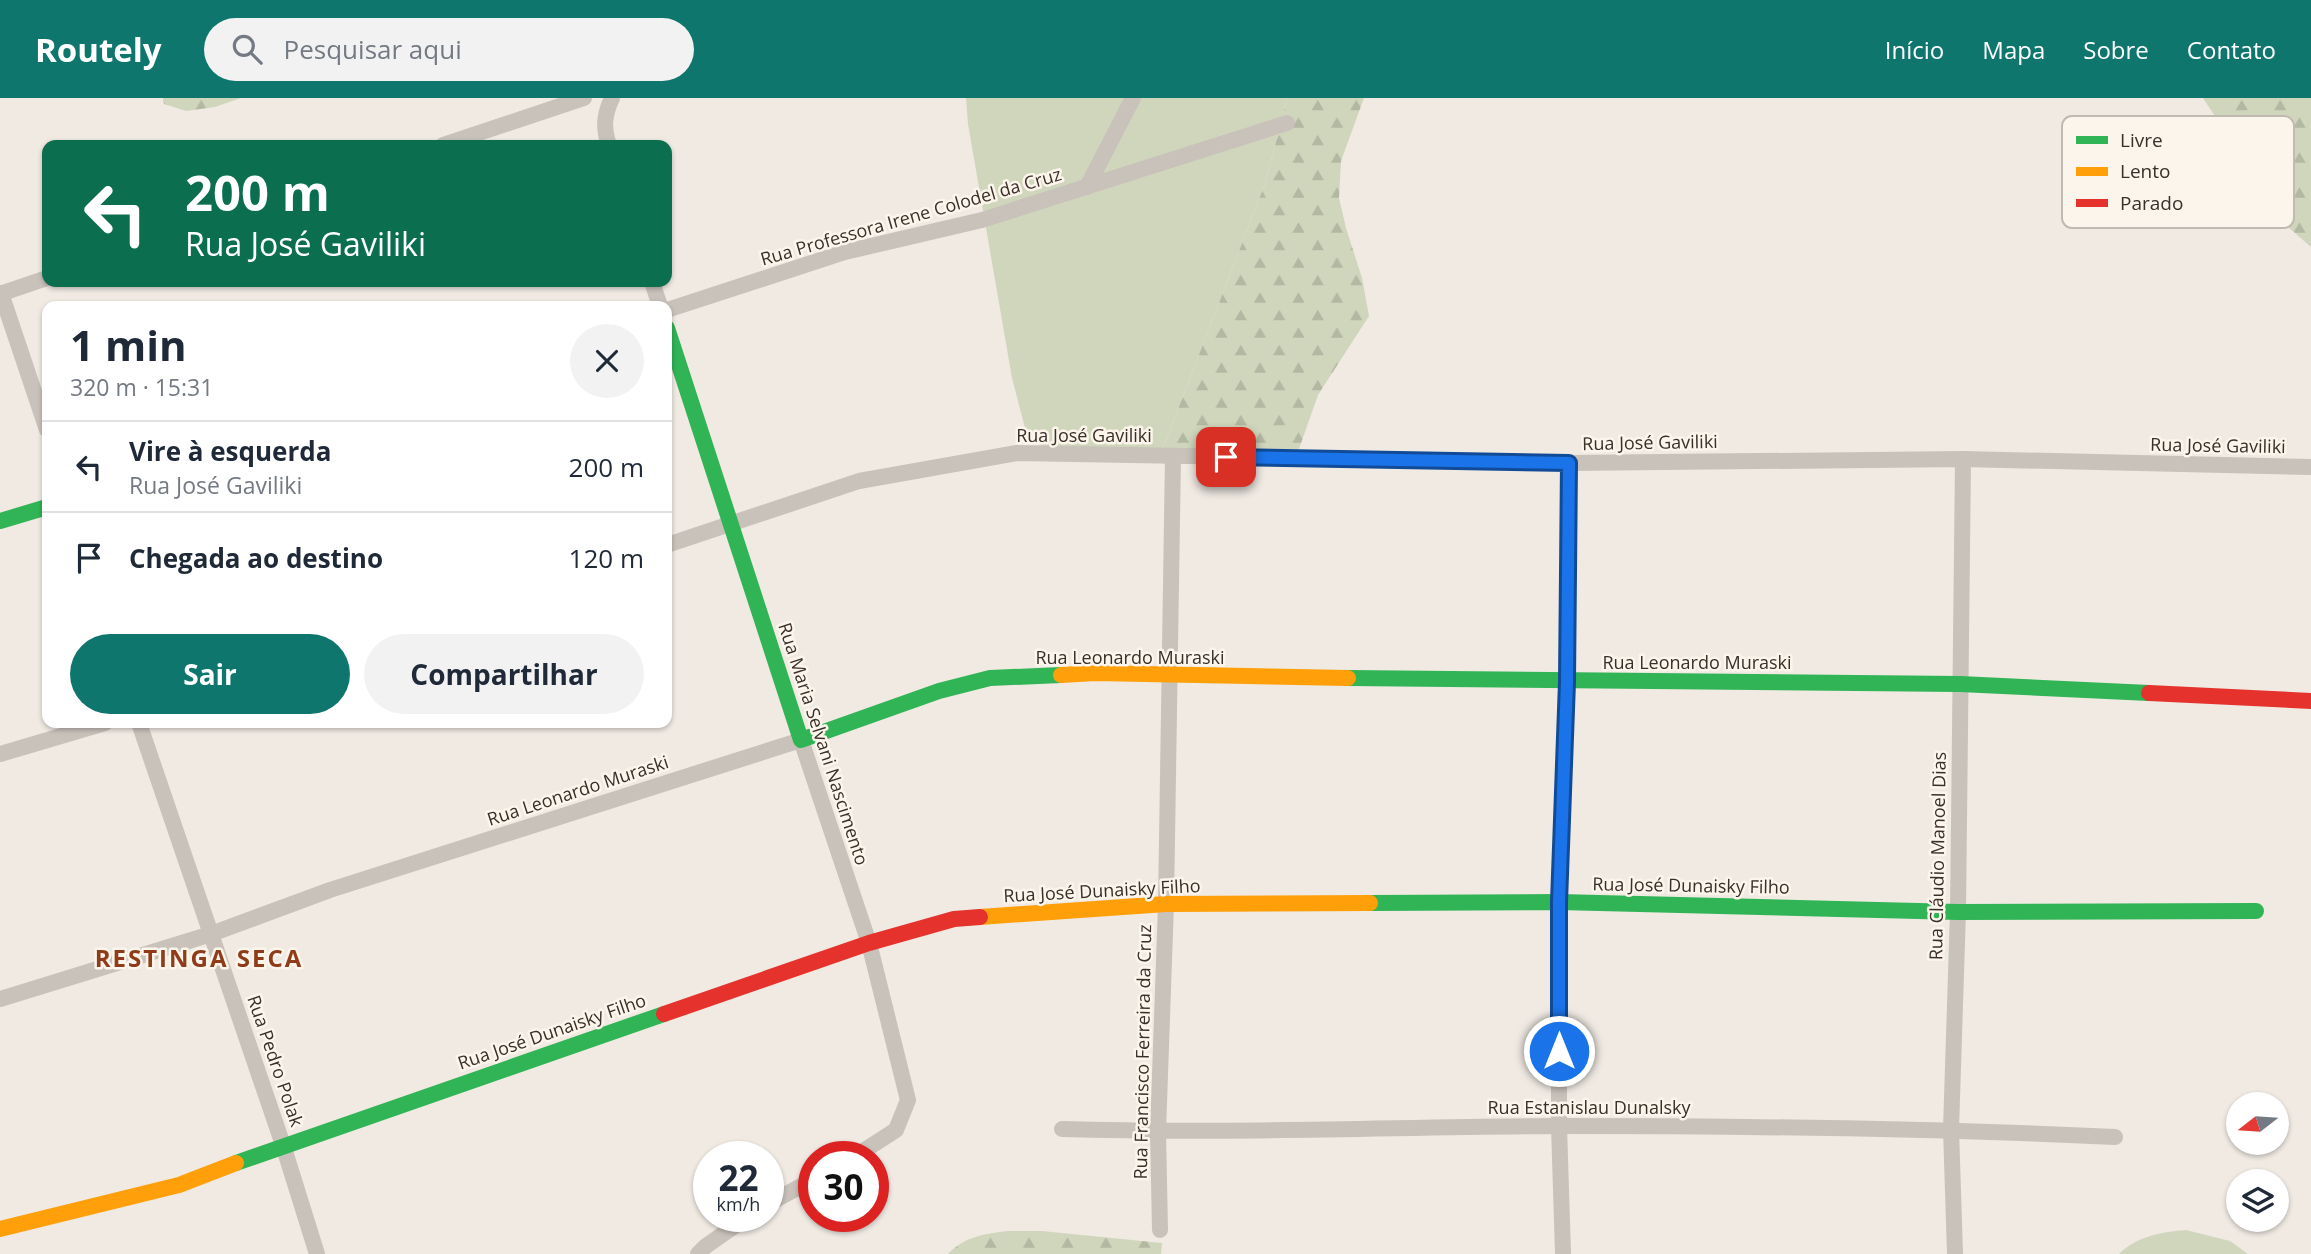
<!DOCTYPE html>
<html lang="pt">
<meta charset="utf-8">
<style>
:root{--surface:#fff;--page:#f2f2f3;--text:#1f2937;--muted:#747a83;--line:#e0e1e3;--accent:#0f766e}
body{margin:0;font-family:"Open Sans",sans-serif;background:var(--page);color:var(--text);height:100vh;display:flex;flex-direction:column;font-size:26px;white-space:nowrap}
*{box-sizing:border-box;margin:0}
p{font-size:23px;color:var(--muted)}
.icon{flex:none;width:38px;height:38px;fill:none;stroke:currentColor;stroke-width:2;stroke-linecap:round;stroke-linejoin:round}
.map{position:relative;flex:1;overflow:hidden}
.sheet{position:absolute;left:42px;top:203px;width:630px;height:427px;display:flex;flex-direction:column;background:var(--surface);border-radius:14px;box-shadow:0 2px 5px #0004}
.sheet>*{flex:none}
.banner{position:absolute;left:42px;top:42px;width:630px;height:147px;border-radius:14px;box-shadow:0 2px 5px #0004;background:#0b6e4f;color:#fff;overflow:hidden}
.needle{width:46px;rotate:253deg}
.controls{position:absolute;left:2226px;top:994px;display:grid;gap:14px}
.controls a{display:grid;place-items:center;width:63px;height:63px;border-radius:50%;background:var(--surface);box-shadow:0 2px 5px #0004;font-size:35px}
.speed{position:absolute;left:693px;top:1043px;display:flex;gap:14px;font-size:35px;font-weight:700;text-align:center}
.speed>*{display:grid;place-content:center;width:91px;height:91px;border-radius:50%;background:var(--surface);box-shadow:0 2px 5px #0004;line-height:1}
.speed small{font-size:18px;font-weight:400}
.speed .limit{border:10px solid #d22;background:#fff;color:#111}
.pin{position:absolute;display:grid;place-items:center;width:60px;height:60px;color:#fff;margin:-30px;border-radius:14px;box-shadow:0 4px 10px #0006}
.me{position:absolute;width:77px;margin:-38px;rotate:0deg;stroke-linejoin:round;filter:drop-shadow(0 0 5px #0008)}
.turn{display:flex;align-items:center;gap:24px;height:147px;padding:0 28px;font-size:32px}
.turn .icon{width:91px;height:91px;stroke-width:2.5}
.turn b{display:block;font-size:49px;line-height:60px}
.round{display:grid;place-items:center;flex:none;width:74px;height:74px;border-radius:37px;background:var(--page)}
.summary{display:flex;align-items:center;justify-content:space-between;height:119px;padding:0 28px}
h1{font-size:42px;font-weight:700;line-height:52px}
.action{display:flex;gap:14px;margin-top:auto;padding:14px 28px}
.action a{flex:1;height:80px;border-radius:42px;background:var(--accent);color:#fff;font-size:28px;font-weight:700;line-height:80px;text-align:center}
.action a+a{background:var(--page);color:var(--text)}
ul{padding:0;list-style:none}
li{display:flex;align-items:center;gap:21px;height:91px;padding:0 28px;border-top:2px solid var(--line)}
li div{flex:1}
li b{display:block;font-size:26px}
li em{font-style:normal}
header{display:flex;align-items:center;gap:42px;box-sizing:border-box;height:98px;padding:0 35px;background:var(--accent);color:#fff}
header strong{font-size:33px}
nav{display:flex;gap:38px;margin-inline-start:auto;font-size:24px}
.search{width:490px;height:63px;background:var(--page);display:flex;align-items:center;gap:18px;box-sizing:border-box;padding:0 24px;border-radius:38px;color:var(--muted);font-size:26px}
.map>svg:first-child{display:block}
.green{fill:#d0d6bc}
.forest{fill:url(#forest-firs)}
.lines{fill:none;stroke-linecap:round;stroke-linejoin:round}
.street{stroke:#c9c2bb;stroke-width:16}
.fast{stroke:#30b455;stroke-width:16}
.slow{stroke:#ff9f0a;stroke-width:16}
.jam{stroke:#e5322d;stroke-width:16}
.route-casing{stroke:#114b97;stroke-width:18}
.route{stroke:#1a73e8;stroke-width:12}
.labels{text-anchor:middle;stroke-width:5;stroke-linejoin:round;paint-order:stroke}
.street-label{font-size:18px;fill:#3a2f29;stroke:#fbf5eb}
.district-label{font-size:24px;font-weight:bold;letter-spacing:2px;fill:#903c1b;stroke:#fbf5eb}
.key{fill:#fbf5eb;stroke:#c1bab1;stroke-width:2}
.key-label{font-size:19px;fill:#3a2f29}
</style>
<header>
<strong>Routely</strong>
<div class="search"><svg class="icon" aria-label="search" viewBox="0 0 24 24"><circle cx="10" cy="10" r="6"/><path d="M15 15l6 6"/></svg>Pesquisar aqui</div>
<nav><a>Início</a><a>Mapa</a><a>Sobre</a><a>Contato</a></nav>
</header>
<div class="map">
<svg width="2311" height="1156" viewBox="0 0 2311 1156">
<defs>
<pattern id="forest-firs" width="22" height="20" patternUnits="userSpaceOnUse" patternTransform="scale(1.75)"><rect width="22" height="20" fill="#d0d6bc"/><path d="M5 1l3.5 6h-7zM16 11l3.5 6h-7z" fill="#b3b8a2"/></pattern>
</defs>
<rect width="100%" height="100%" fill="#f0eae3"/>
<g class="green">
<path d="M966,0H1287L1266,83L1161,355L1045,352L1025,330L1012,280L968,26Z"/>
<path d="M2186,1132L2230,1143L2248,1156H2119C2137,1138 2162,1134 2186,1132Z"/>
</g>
<g class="forest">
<path d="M163,0H241L215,9L186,13L164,6Z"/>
<path d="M1287,0H1364L1341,63L1339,100L1346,130L1362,180L1369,218L1318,297L1299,351L1161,355L1266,83Z"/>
<path d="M2203,0H2311V149L2288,129Z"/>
<path d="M1008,1133H1042L1162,1145L1161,1156H948C965,1138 985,1136 1008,1133Z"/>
</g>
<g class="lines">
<g class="street">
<path d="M443,47L584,0"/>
<path d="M609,47C603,30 604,17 612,0"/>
<path d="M1087,89L1133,0"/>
<path d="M652,184L660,208"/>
<path d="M1,195L47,332"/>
<path d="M0,196L47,180"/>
<path d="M667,212L845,154L982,122L1287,25"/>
<path d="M667,447L859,383L1017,355L1569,365L1963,361L2311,369"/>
<path d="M139,625L283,1047L317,1156"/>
<path d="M0,656L105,625"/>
<path d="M0,901L211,836L330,792L801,642L869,845L908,1002L896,1032L854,1059"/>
<path d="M1062,1031C1228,1036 1394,1029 1559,1028C1745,1028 1930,1030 2115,1039"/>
<path d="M768,1106L814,1081"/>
<path d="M1160,1132L1158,1034L1166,806L1173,358"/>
<path d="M698,1156L706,1148L749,1118"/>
<path d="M1563,1156L1559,1028V804L1567,584L1569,365"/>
<path d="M1955,1156L1951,1031L1958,814L1963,361"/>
</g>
<g class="fast">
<path d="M667,230L801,642L939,593L990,580L1061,577"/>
<path d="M0,423L47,409"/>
<path d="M1348,580L1960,586L2149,595"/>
<path d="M1370,805L1559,804L1958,814L2256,813"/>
<path d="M236,1065L664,916"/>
</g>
<g class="slow">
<path d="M1061,577L1095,575L1348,580"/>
<path d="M980,819L1166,806L1370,805"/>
<path d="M0,1131L179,1087L236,1065"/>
</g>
<g class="jam">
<path d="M2149,595L2311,603"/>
<path d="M664,916L869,845L954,821L980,819"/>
</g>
</g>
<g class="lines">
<defs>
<path id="route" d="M1226,359L1569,365L1567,584L1559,804V953"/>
</defs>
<use href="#route" class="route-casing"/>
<use href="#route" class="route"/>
</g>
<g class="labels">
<g class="street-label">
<text transform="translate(911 119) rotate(-16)" y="6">Rua Professora Irene Colodel da Cruz</text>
<text x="1084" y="344">Rua José Gaviliki</text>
<text transform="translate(1650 345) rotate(-1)" y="6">Rua José Gaviliki</text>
<text transform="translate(2218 348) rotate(1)" y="6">Rua José Gaviliki</text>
<text x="1130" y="566">Rua Leonardo Muraski</text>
<text x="1697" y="571">Rua Leonardo Muraski</text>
<text transform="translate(823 646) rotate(72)" y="6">Rua Maria Selvani Nascimento</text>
<text transform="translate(578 693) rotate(-18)" y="6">Rua Leonardo Muraski</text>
<text transform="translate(1938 758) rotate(-89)" y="6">Rua Cláudio Manoel Dias</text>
<text transform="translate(1691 788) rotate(1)" y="6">Rua José Dunaisky Filho</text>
<text transform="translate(1102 793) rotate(-3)" y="6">Rua José Dunaisky Filho</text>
<text transform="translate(552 934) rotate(-19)" y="6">Rua José Dunaisky Filho</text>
<text transform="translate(1143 954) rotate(-89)" y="6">Rua Francisco Ferreira da Cruz</text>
<text transform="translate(275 963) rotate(71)" y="6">Rua Pedro Polak</text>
<text x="1589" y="1016">Rua Estanislau Dunalsky</text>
</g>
<g class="district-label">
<text x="199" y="869">RESTINGA SECA</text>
</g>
</g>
<rect x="2062" y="18" width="232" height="112" rx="10" class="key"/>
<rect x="2076" y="38" width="32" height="8" fill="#30b455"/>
<rect x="2076" y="69" width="32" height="9" fill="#ff9f0a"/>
<rect x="2076" y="101" width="32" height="8" fill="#e5322d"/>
<g class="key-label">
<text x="2120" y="49">Livre</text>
<text x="2120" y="80">Lento</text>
<text x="2120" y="112">Parado</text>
</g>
</svg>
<div class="controls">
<a><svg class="needle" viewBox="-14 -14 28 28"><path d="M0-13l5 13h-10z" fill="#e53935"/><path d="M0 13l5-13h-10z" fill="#747a83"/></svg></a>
<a><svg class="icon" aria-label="layers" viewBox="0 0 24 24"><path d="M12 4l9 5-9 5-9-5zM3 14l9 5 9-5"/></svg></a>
</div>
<div class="speed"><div>22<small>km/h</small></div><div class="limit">30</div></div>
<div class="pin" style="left:1226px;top:359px;background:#d93025"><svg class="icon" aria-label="arrive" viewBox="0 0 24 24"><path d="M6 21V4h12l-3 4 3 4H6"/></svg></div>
<svg class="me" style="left:1559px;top:953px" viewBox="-20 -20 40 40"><circle r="17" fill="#1a73e8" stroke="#fff" stroke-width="3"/><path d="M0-11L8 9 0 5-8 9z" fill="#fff"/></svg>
<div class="banner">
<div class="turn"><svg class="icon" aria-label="left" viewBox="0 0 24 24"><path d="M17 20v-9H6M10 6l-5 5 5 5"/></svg><div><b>200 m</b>Rua José Gaviliki</div></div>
</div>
<section class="sheet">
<div class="summary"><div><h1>1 min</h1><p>320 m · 15:31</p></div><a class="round"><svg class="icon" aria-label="close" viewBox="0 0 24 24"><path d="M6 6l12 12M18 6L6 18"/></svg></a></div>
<ul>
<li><svg class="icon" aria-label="left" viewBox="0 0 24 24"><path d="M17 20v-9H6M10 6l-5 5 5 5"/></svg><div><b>Vire à esquerda</b><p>Rua José Gaviliki</p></div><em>200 m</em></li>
<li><svg class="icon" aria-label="arrive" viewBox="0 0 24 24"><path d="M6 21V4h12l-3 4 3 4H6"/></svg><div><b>Chegada ao destino</b></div><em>120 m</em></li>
</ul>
<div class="action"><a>Sair</a><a>Compartilhar</a></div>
</section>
</div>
